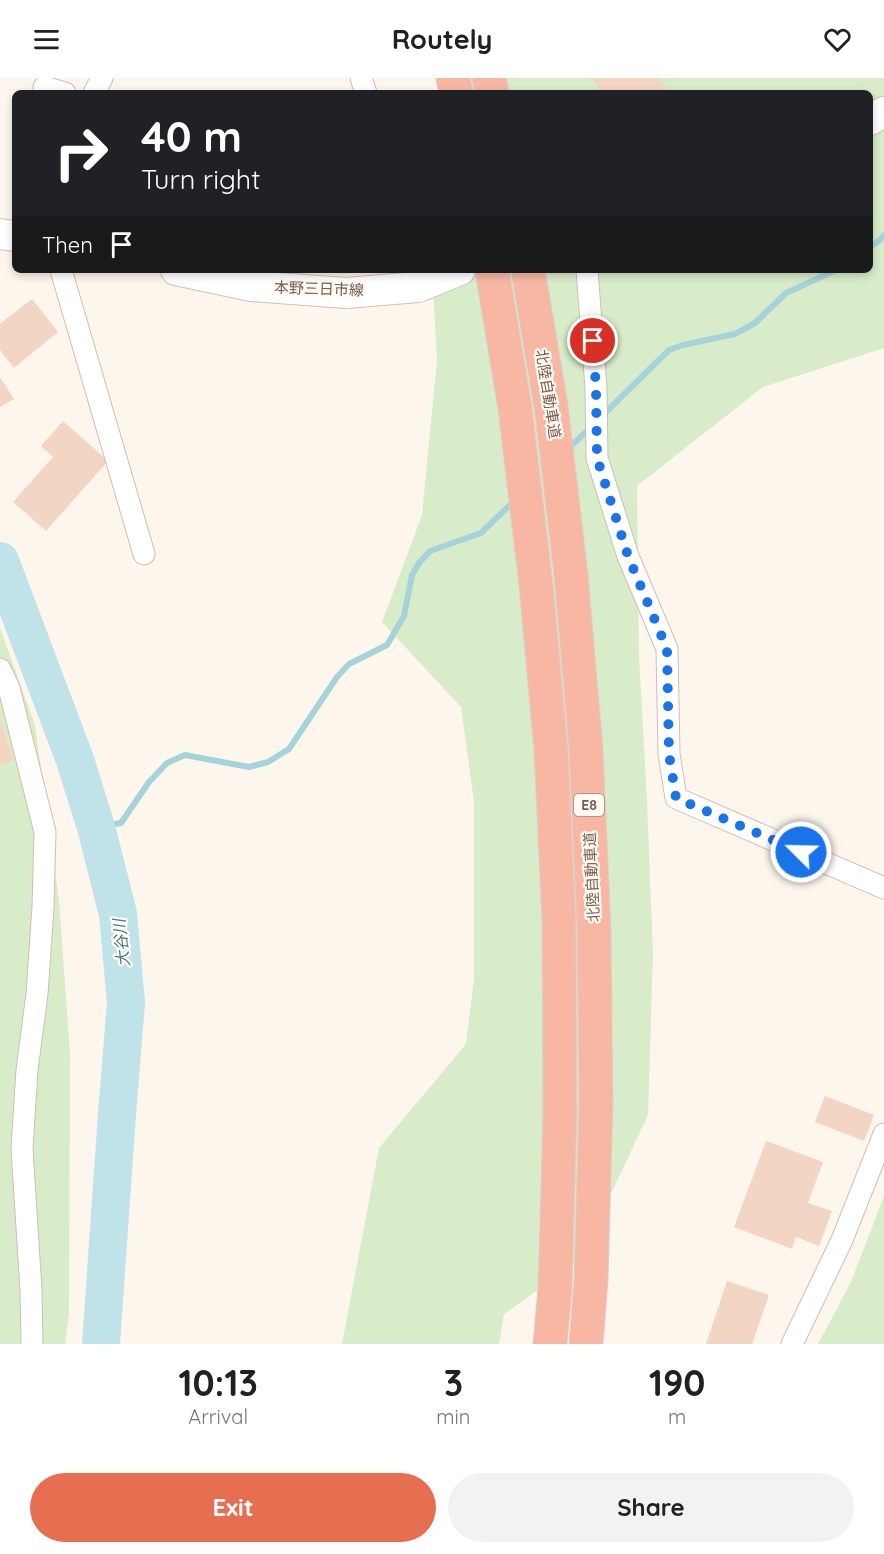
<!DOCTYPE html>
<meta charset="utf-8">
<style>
:root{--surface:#fff;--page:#f2f2f2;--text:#202124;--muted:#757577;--accent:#e76f51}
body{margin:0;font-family:Quicksand,"Noto Sans JP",sans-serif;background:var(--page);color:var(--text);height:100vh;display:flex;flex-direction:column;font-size:22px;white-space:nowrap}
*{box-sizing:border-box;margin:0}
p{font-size:20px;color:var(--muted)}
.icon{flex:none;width:33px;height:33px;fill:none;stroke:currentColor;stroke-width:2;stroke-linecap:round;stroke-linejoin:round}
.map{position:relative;height:1266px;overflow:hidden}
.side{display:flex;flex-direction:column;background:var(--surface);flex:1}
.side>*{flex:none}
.hud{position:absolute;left:12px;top:12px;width:861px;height:183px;border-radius:9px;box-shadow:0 3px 9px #0003;background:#202124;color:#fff;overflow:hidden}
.pin{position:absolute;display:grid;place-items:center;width:51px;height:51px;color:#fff;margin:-26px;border:3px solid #fff;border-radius:50%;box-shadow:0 2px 6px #0007}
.me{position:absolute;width:66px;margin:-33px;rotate:293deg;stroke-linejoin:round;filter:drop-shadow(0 0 4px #0008)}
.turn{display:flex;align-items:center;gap:21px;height:126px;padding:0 30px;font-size:27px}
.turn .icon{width:78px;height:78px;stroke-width:2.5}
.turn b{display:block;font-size:42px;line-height:51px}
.then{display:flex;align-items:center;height:57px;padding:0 30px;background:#0003;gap:12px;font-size:22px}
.eta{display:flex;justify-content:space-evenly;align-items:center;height:102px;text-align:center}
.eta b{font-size:36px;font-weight:700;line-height:42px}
.button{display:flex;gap:12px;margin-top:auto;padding:12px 30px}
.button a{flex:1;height:69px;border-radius:36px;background:var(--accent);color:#fff;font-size:24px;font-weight:700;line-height:69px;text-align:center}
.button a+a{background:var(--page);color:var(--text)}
header{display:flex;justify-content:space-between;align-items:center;height:78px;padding:0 30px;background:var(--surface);font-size:27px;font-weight:700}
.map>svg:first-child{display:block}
.green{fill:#d8ecc9}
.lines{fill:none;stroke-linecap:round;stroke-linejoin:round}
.stream{stroke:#a5d3da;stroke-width:6}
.river{stroke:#bfe3e8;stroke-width:38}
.building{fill:#f3d5c3}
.street-casing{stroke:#d1beb0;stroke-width:23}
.secondary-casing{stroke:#d6c0b0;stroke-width:32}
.highway-casing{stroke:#dad1cd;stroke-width:35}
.street{stroke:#fff;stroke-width:21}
.secondary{stroke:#fff;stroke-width:30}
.highway{stroke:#f7b7a3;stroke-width:33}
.route{stroke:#1a73e8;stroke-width:10;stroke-dasharray:0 18}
.labels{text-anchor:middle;stroke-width:4.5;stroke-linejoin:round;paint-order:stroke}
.shield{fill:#fffaf3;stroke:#a28b7f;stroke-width:1.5}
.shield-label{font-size:14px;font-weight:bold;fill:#7a5c4d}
.street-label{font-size:15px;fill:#7a5c4d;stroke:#fffaf3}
.water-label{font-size:16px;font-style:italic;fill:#437c86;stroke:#fffaf3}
</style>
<header><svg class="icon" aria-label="menu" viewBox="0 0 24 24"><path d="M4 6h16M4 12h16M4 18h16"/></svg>Routely<svg class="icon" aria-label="heart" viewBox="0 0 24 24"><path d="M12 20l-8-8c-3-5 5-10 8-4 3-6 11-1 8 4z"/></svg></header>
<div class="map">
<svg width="884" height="1266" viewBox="0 0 884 1266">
<rect width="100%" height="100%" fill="#fdf6ec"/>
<g class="green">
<path d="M460,0H884V270L763,309L637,408L639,577L647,723L653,875L648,1037L580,1182L504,1236L499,1266H342L379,1070L466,966L474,901V724L461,629L382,544L422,437L437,282L432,192H870V15H445Z"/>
<path d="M0,550L35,647L59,822L70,976L69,1235L65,1266H0Z"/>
<path d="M884,1118V1266H818L851,1204Z"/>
</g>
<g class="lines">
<g class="stream">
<path d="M870,169L880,162L884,157"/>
<path d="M601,339L669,272L683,267L735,256L755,245L786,215L836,192"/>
<path d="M567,372L592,348"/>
<path d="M96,749L121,745L149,704L167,685L185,677L249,689L268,684L289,671L337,599L349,586L387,567L404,538L412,497L419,485L430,473L481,455L514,423"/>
</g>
<path class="river" d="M0,483L75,682L96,749L118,836L126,925L117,1036L101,1266"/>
</g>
<g class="building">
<path d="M593,0H660L668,15H601Z"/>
<path d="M32,221L58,254L14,290L0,272V246Z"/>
<path d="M0,299L14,321L0,329Z"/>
<path d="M63,343L108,383L46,453L13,424L53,379L41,368Z"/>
<path d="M0,642L14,682L0,687Z"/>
<path d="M825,1018L874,1037L864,1063L815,1044Z"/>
<path d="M766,1063L823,1084L808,1125L832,1133L819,1168L796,1159L792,1171L734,1149Z"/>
<path d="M727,1203L769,1217L752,1266H706Z"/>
</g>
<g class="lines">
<defs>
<g id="street">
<path d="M361,0L366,15"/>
<path d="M44,15V9L65,15"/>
<path d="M94,15L102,0"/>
<path d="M61,192L144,476"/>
<path d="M587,192L596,310L597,380L628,478L667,571L669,676L676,720L884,810"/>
<path d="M0,591L9,610L45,754L43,829L37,916L27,992L22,1071L31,1212L32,1266"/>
<path d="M792,1266L842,1162L884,1056"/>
</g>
<g id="secondary">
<path d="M870,42L884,34"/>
<path d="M0,156L15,158"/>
<path d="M176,192L251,208L346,215L418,209L460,192"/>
</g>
<g id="highway">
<path d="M453,0L456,15"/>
<path d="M489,0L492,15"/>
<path d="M492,192L515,330L536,507L551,672L559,844L560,1034L555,1211L550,1266"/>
<path d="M528,192L551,328L571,497L586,671L594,852L596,1024L591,1202L586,1266"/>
</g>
</defs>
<use href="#street" class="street-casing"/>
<use href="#secondary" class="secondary-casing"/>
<use href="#highway" class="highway-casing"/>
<use href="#street" class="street"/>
<use href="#secondary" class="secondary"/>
<use href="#highway" class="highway"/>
</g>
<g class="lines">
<path class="route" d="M593,263L596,310L597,380L628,478L667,571L669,676L676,720L801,774"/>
</g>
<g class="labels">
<rect class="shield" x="574" y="716" width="30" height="22" rx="4.5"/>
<g class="shield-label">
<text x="589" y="732">E8</text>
</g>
<g class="street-label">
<text transform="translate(319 211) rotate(2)" y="5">本野三日市線</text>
<text transform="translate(548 316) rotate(81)" y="5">北陸自動車道</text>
<text transform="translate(592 799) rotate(-93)" y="5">北陸自動車道</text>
</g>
<g class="water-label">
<text transform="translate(121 865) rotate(-96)" y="6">大谷川</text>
</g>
</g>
</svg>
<div class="pin" style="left:593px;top:263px;background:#d93025"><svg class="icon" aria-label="arrive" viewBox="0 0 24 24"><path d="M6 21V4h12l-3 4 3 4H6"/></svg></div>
<svg class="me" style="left:801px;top:774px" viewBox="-20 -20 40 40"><circle r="17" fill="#1a73e8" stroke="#fff" stroke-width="3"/><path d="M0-11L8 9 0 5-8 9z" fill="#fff"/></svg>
<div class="hud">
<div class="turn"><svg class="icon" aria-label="right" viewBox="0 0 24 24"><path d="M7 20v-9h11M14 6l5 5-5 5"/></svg><div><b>40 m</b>Turn right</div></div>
<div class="then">Then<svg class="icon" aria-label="arrive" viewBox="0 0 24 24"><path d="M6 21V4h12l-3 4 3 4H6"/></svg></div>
</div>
</div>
<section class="side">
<div class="eta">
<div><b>10:13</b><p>Arrival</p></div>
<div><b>3</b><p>min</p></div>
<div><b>190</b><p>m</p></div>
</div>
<div class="button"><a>Exit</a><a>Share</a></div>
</section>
